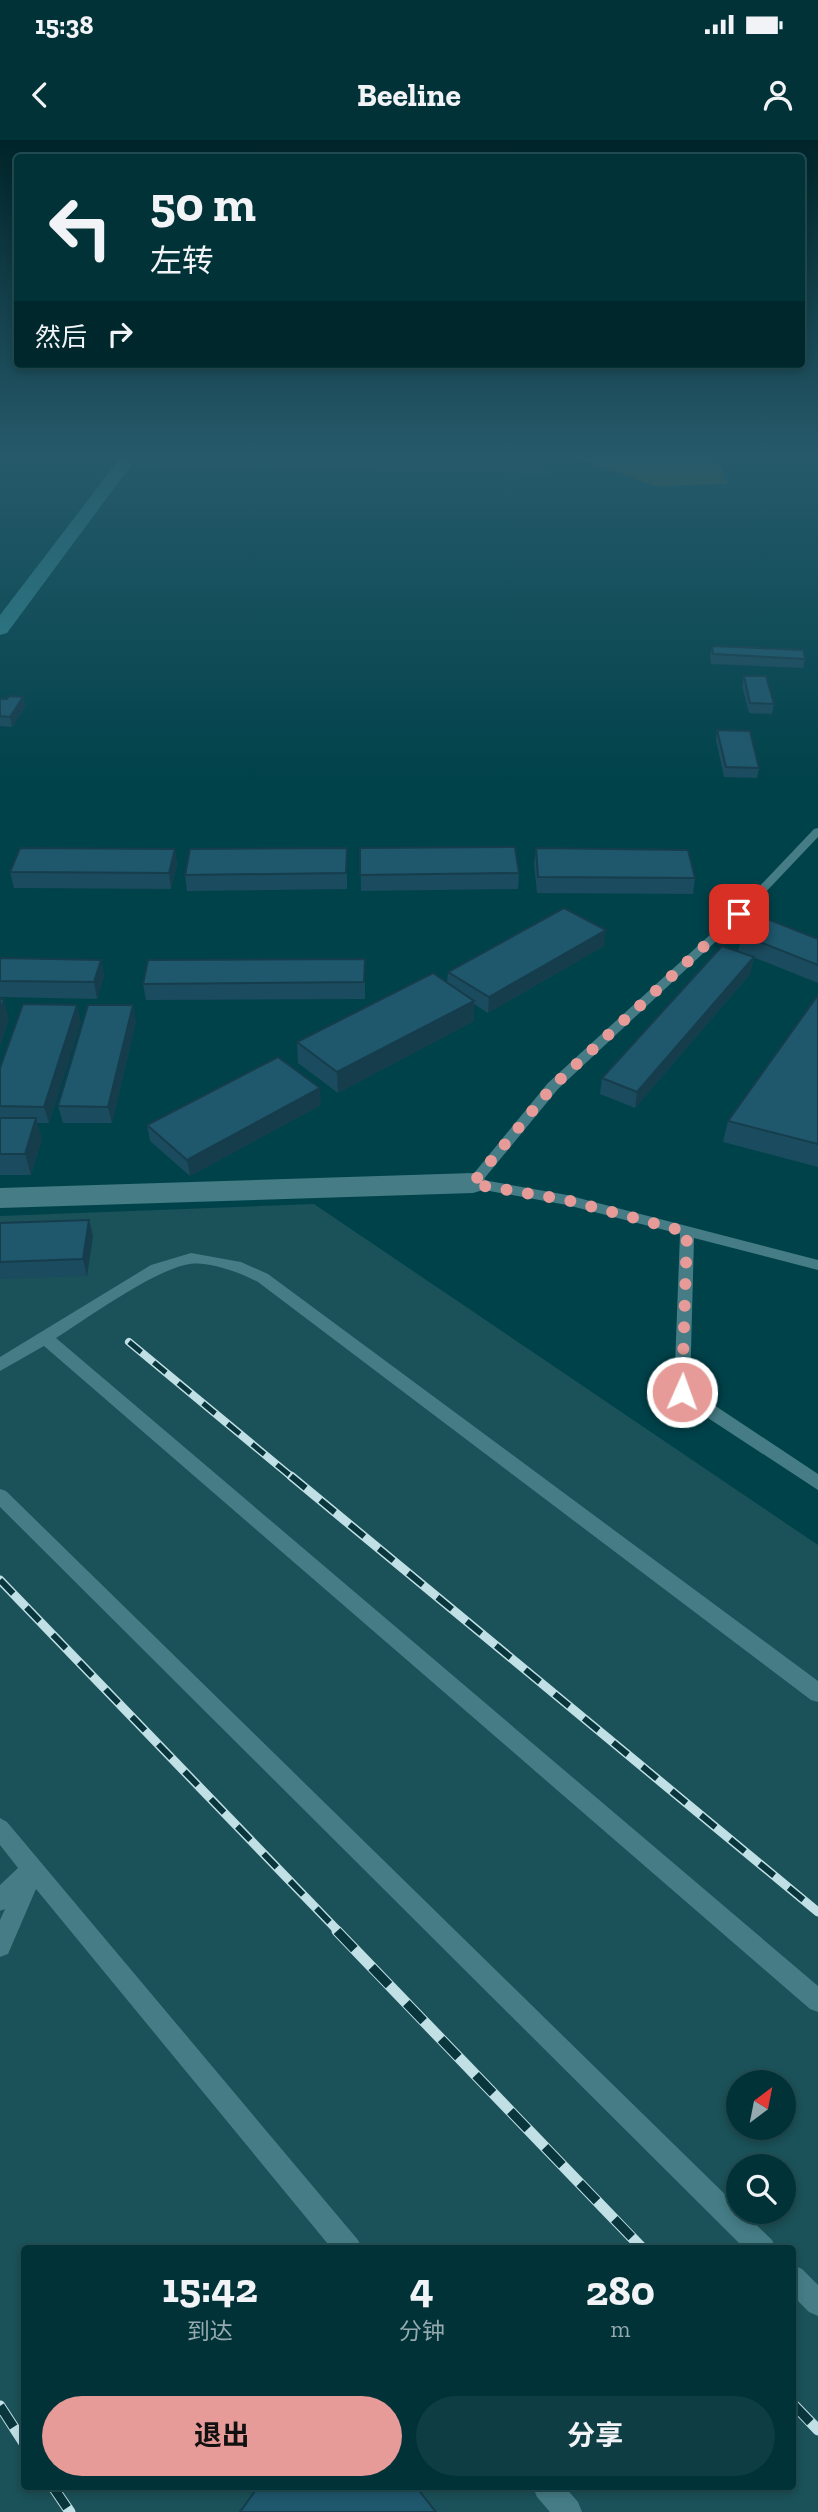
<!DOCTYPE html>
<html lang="zh">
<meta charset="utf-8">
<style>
:root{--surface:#003238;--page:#0e3e43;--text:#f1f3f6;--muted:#95aaae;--line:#224d53;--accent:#e69b98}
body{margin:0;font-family:"Zilla Slab","Noto Sans SC",serif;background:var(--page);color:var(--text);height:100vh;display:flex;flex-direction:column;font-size:26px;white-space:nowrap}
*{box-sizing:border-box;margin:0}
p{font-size:23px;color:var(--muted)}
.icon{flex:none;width:38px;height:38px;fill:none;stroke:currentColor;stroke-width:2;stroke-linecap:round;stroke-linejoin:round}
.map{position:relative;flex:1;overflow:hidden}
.side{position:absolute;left:21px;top:2105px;width:775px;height:245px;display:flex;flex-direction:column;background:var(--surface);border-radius:7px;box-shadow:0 4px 10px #0003,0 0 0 2px var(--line)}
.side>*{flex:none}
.top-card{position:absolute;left:14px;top:14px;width:791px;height:214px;border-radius:7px;box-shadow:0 4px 10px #0003,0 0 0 2px var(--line);background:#003238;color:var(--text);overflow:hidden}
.needle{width:46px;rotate:32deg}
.fabs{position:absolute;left:726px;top:1930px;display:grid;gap:14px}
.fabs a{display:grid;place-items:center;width:70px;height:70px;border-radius:50%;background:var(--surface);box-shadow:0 4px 10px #0003,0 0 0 2px var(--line);font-size:35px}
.pin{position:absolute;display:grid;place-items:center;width:60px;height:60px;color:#fff;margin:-30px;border-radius:14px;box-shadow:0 4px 10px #0006}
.me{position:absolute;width:77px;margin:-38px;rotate:2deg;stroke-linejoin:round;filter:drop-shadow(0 0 5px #0008)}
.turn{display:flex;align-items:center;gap:24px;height:147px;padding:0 21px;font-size:32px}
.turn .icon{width:91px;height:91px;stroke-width:2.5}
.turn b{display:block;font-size:49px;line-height:60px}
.then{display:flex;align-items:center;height:66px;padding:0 21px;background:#0003;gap:14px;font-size:26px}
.eta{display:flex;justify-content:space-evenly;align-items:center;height:119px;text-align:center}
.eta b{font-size:42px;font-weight:700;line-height:49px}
.action{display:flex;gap:14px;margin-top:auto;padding:14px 21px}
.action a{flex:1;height:80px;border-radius:42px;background:var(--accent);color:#111;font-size:28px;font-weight:700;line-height:80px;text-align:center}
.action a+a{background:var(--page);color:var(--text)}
.status{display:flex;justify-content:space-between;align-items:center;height:49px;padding:0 35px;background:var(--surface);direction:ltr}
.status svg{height:19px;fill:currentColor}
header{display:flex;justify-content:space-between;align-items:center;height:91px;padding:0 21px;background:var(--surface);font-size:32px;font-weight:700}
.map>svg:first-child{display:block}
.built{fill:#1b5158;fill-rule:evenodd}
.green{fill:#65511c}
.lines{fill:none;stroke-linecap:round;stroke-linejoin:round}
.lane{fill:#457c85;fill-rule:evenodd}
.street{fill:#457c85;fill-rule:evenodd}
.secondary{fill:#318691;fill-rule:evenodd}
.rail-far2-casing{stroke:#c0e0e6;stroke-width:8}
.rail-far1-casing{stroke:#c0e0e6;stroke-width:9}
.rail-casing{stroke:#c0e0e6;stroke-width:11}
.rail-far2{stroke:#08363c;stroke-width:5;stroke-dasharray:16;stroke-linecap:butt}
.rail-far1{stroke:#08363c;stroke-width:6;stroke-dasharray:19;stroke-linecap:butt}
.rail{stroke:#08363c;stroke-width:9;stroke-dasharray:25;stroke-linecap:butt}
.wall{fill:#1b4b5e}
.shaded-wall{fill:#163d4c}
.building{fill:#1f576d;stroke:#163d4c;stroke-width:2}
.route{stroke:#e69b98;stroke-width:12;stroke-dasharray:0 21.6}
</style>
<div class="status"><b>15:38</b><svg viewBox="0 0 49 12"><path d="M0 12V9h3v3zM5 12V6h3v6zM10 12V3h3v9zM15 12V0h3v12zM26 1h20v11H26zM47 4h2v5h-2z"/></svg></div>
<header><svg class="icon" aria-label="back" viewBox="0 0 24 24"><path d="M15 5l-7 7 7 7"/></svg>Beeline<svg class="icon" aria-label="person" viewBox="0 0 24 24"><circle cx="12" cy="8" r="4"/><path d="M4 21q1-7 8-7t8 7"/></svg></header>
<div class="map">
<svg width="818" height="2372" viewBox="0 0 818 2372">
<rect width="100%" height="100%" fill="#00424a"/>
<g class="built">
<path d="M142,313H499L553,333L132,326Z"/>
<path d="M314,1064L818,1405V2372H0V1076ZM738,1942H784V1988H738ZM738,2026H784V2072H738ZM24,2109H793V2347H24Z"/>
</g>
<path class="green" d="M561,313H715L728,344L655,346Z"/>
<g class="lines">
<g class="lane">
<path d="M818,688V697L743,776L558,949L483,1040L567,1055L818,1120V1130L694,1098L690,1249L818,1334V1350L676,1257L674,1252L680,1094L567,1065L473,1048L466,1043L548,943L735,772L814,689Z"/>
<path d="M191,1113L241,1122L268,1134L818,1541V1562L811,1560L258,1142C241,1133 209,1121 190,1124C155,1129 88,1178 56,1198L818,1846V1872L810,1869L44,1206L0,1231V1217L151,1125Z"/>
<path d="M0,1349L6,1351L738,2067V2072H743L772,2100L776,2109H745L0,1367Z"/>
<path d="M0,1678L7,1682L358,2100L362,2109H332L36,1749L8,1814L0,1817V1780L5,1769L0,1771V1745L18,1728L0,1705Z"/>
<path d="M793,2125L802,2129L818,2145V2176L809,2172L793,2156Z"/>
<path d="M533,2347H565L578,2362L582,2372H550L537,2357Z"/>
</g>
<path class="street" d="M473,1033L483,1036L487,1043L483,1050L473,1053L0,1068V1048Z"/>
<path class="secondary" d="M124,313H140L7,493L0,495V475Z"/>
<defs>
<path id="rail-far2" d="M129,1202L293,1338"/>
<g id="rail-far1">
<path d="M291,1336L818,1772"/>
<path d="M0,1440L339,1792"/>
</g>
<g id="rail">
<path d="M337,1791L643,2109"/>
<path d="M793,2264L818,2290"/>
<path d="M0,2266L24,2303"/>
<path d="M53,2347L70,2372"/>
</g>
</defs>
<use href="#rail-far2" class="rail-far2-casing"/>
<use href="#rail-far1" class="rail-far1-casing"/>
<use href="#rail" class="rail-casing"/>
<use href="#rail-far2" class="rail-far2"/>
<use href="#rail-far1" class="rail-far1"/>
<use href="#rail" class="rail"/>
</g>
<g class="wall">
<path d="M181,313H221V317L218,324H180V315Z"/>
<path d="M299,313H403V319L402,327L299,326Z"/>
<path d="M273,315L272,324L240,323V319Z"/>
<path d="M712,506L805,519L803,528L711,524L710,516Z"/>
<path d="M744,536L774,564L772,574L749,573L742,546Z"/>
<path d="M23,557L25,567L12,587L0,586V559H7Z"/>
<path d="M717,590L759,628L757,638L724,637L716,600Z"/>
<path d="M347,708V749L187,751L185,735Z"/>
<path d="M360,708L519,733L518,749L361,751Z"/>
<path d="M536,708L695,738L693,754L537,753L534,724Z"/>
<path d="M175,709L177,725L171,749L14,748L10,732Z"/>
<path d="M742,795L818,799V843L738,811Z"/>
<path d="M604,806L488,873L474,864V881L338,953L298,923L297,902L447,843L448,832Z"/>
<path d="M754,817L750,834L635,968L600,954L602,938Z"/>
<path d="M0,818L101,820L104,836L97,859L0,857Z"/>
<path d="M365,835V859L146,860L143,844Z"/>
<path d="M818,855V1027L723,1002L728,981Z"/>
<path d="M81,881L49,983H37L42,999L31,1035H0V928Z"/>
<path d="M136,881L112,983H63L58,966Z"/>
<path d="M321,965L190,1036L150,1001L147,985Z"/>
<path d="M0,1083L93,1096L87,1136L0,1139Z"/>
</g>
<g class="shaded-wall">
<path d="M219,313H221V317L218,324V316Z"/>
<path d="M23,557L25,567L12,587L10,577Z"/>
<path d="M175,709L177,725L171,749L169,733Z"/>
<path d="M606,790L604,806L488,873L489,857Z"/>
<path d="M754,817L750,834L635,968L637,952Z"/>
<path d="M101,820L104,836L97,859L94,842Z"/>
<path d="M4,859L9,880L0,907V869Z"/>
<path d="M474,861V881L338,953L337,932Z"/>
<path d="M77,865L81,881L49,983L44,967Z"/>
<path d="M133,865L136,881L112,983L108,967Z"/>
<path d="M320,948L321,965L190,1036L187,1020Z"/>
<path d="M36,978L42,999L31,1035L25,1014Z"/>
<path d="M89,1080L93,1096L87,1136L83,1119Z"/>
</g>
<g class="building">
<path d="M181,313H219L218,316L180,315Z"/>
<path d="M299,313H402V315Z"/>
<path d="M241,315H273L272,319H240Z"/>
<path d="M712,506L803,510L805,519L713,514Z"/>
<path d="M744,536H766L774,564L750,563Z"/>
<path d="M9,556L23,557L10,577L0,576V559H7Z"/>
<path d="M717,590L750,591L759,628L726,627Z"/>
<path d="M515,707L519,733L360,735V708Z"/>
<path d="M20,708L175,709L169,733L10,732Z"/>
<path d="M347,708L346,733L185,735L190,709Z"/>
<path d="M536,708L688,710L695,738L538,737Z"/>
<path d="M564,768L606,790L489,857L448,832Z"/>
<path d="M762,777L818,799V825L742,795Z"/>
<path d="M722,806L754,817L637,952L602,938Z"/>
<path d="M0,818L101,820L94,842L0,841Z"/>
<path d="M365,819L364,842L143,844L148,820Z"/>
<path d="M433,833L474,861L337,932L297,902Z"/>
<path d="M818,855V1004L728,981Z"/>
<path d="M0,859H4L0,869Z"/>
<path d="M23,864L77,865L44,967L0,966V928Z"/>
<path d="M88,865H133L108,967L58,966Z"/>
<path d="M278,917L320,948L187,1020L147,985Z"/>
<path d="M0,978H36L25,1014H0Z"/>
<path d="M89,1080L83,1119L0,1122V1083Z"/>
<path d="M258,2347H416L436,2372H240Z"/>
</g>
<linearGradient id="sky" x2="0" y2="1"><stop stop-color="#002429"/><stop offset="0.49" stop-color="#265a6b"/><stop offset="1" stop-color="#265a6b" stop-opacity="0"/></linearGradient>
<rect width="818" height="645" fill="url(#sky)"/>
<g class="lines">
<path class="route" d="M682,1252L687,1092L567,1060L472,1044L553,946L739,774"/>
</g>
</svg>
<div class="fabs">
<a><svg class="needle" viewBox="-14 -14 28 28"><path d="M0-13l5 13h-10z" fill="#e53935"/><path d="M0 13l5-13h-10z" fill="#95aaae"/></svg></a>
<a><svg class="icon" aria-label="search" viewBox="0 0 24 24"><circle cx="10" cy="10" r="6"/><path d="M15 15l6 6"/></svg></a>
</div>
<div class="pin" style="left:739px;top:774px;background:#d93025"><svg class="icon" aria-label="arrive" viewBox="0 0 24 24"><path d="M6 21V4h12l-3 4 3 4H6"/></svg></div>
<svg class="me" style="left:682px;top:1252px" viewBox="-20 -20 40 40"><circle r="17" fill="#e69b98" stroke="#fff" stroke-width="3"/><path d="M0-11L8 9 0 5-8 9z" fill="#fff"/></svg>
<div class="top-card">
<div class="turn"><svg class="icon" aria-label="left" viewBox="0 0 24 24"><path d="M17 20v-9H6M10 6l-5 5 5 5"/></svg><div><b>50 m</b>左转</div></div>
<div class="then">然后<svg class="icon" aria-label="right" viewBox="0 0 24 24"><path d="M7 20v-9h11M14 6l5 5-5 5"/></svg></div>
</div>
<section class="side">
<div class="eta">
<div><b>15:42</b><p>到达</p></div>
<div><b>4</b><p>分钟</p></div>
<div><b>280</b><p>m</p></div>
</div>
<div class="action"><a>退出</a><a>分享</a></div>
</section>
</div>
